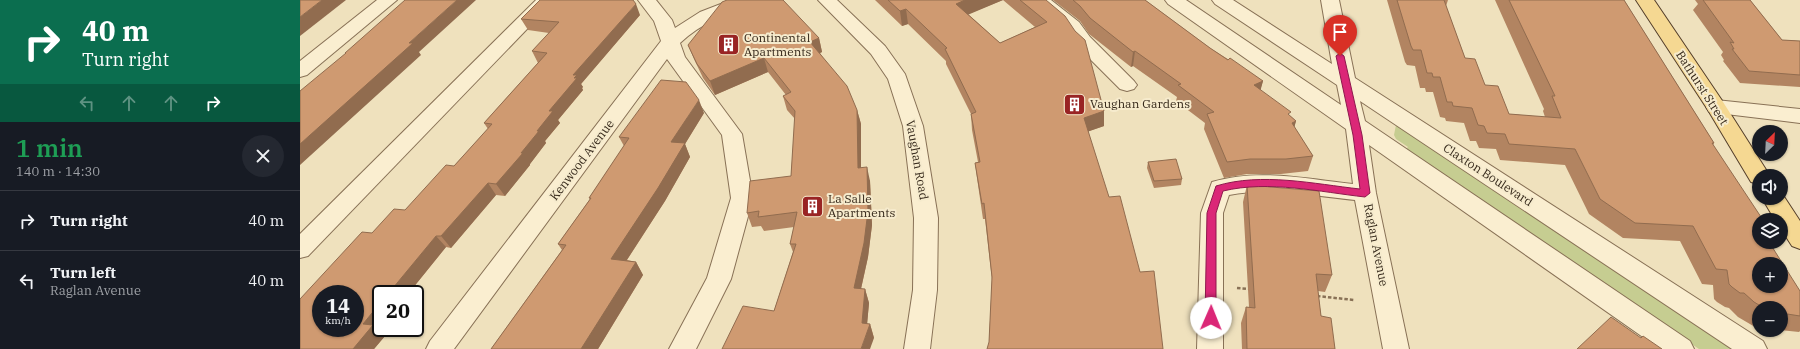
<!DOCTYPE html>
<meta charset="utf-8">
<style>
:root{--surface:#171b24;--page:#242831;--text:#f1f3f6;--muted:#9ea1a6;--line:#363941}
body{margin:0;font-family:"IBM Plex Serif",serif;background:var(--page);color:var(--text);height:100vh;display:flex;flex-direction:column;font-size:15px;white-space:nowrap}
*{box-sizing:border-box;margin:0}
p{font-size:13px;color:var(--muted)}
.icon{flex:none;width:22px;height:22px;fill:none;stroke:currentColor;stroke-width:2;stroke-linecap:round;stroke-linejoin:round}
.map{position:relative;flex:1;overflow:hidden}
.drawer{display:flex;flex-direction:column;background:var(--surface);width:300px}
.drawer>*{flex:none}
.hud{background:#0b6e4f;color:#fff;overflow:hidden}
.needle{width:26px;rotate:24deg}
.tools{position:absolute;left:1452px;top:125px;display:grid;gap:8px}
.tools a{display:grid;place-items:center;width:36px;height:36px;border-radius:50%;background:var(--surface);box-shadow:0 1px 3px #0004;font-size:20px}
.speed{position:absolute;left:12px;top:285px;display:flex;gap:8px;font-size:20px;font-weight:700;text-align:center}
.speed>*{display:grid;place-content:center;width:52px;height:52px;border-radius:50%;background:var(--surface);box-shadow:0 1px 3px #0004;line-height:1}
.speed small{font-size:10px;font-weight:400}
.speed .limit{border:2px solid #111;border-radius:6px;background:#fff;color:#111}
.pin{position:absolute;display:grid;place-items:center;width:34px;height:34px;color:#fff;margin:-41px -17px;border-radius:50% 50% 50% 0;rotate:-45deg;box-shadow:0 0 4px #0007}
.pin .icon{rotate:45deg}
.me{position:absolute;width:44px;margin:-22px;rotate:1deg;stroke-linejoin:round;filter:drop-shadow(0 0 3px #0008)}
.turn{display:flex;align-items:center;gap:14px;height:84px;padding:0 16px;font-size:18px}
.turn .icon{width:52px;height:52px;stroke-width:2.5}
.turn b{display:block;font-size:28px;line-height:34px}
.lanes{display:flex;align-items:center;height:38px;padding:0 16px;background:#0003;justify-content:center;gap:20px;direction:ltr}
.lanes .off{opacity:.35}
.round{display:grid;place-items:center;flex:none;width:42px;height:42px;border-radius:21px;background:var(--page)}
.summary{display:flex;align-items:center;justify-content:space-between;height:68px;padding:0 16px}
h1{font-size:24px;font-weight:600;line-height:30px;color:#1e9e55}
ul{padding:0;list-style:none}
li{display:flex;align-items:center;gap:12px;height:60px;padding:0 16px;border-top:1px solid var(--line)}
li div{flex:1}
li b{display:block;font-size:15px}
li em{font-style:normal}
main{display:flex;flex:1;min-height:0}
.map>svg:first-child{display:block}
.green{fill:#c6cd91}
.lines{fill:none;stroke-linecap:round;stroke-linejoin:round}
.minor-casing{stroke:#887156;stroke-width:2}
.major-casing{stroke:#553f2b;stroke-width:2}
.path{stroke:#887156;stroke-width:2.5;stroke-dasharray:3.5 2;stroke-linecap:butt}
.minor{fill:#faeed0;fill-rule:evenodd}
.major{fill:#f5d892;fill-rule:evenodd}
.wall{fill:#b28461}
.shaded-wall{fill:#916c4f}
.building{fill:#cf9a71;stroke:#916c4f;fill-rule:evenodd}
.route{fill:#db2777;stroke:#8e194d}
.labels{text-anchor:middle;stroke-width:4;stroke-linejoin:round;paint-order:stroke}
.poi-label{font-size:12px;fill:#36291b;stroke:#f6ebcd;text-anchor:start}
.street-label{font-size:12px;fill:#36291b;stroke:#f6ebcd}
</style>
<main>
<section class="drawer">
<div class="hud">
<div class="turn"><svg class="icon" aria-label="right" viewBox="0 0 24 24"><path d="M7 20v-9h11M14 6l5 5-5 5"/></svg><div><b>40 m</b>Turn right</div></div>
<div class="lanes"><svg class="icon off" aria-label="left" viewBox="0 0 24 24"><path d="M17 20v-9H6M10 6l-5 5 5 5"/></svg><svg class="icon off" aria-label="ahead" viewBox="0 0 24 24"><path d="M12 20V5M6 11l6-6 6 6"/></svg><svg class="icon off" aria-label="ahead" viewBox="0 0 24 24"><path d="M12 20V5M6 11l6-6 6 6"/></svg><svg class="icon" aria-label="right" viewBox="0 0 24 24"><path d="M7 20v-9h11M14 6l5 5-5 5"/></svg></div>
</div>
<div class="summary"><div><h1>1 min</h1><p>140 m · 14:30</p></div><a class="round"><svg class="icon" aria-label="close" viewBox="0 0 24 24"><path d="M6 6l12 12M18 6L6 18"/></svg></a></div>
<ul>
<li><svg class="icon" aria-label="right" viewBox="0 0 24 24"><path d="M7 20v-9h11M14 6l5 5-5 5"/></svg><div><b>Turn right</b></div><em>40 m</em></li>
<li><svg class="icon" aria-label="left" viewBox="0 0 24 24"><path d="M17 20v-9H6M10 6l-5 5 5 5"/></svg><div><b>Turn left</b><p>Raglan Avenue</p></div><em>40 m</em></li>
</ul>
</section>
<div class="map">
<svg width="1500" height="349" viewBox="0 0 1500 349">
<rect width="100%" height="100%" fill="#efe1bd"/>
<path class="green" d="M1096,125L1421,342L1436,349H1399L1105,150L1108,147L1096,139L1094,135Z"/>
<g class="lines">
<defs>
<g id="minor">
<path d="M77,0H97L7,75L0,77V61Z"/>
<path d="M236,0H255L8,256L0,258V234Z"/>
<path d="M338,0H356L372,20L375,28L400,12L431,0H457L454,4C427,13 401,23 380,43L385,57L442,134L453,198L431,279L396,349H369L407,278L431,198L422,135L367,59L154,349H126L130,341L361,41L354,21Z"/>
<path d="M518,0H537L585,46L605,74L623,126L638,218L637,290L630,349H604L613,290L614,218L603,126L588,79L571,54Z"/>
<path d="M731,0H751L779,22L790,37L834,81L837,85L834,89L827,91L820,89L776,45L766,30Z"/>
<path d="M865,0H886L1041,105L1037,85L915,4L912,0H933L1032,64L1021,0H1039L1055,78L1463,341L1467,349H1432L1060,101L1065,121L1390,341L1394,349H1360L1069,145L1076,193L1109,349H1083L1055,200C1013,196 971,187 929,195L923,213V349H897L901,213L912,182C958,168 1006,179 1053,184L1046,129L868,4Z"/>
<path d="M1416,100L1500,109V123L1409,112L1406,107L1409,102Z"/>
</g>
<g id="major">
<path d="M1336,0H1354L1423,102L1470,176H1459V184L1451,182L1408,110Z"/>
<path d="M1481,192L1500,221V249L1492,246L1481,229V220H1475L1462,198H1481Z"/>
</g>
</defs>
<use href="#minor" class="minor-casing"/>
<use href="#major" class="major-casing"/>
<g class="path">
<path d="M937,288L950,289"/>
<path d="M1017,296L1054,300"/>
</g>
<use href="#minor" class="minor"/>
<use href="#major" class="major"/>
</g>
<g class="wall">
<path d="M575,0H703L668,14L700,43L735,27L703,0H746L804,111V126L789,131L689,342L692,280L685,219H683L677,178L675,163L678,162L672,130L671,114L646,64V61L608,24L602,26Z"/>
<path d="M753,0H845L910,48L963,81L960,90L990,116L996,121L994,127L1013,156L1008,171L981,174H947L924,178L904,129L905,123L876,101L877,97L833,66L831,67L789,34L780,21Z"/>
<path d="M1087,0H1148L1146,6L1165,58L1185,85L1209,114L1245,117L1243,111L1244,109L1195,0H1324L1414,143L1413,145L1459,242L1500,291V331L1499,332L1480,330H1481V308H1459V327H1455L1438,317L1429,308L1425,307L1417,302L1414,299L1413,285L1402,284L1380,241L1323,238L1289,214L1265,165L1200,160L1196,149L1179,148L1176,141H1170L1164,123L1146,121L1145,118L1140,117L1133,92H1126L1125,88H1120L1115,66L1107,65L1105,62Z"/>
<path d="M1395,0H1450L1482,40L1500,41V87L1440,83L1423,61L1424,60L1421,55L1423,52L1393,10L1398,4Z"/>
<path d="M340,15L281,84L283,87L282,88L283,90L258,120L260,123L245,141L246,143L230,164V165L205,196L196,195L151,248L146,247L79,330L85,336L74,349H0L72,233L105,210L154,166L188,129L184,123L238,63L232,51L249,33L228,30L221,19Z"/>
<path d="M519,38L522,52L520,53L557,110L561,124V168L570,181L572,225L568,257L561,289H565L569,303L567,324H570L574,338L474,311L493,252L490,244L494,227L464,231L461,226L452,227L447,213L491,176L495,119L487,110L483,96L486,95L468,72L415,95L403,78L394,59L388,45Z"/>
<path d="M404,113L385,144L390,157L365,201L327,260L336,262L343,275L298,349H191L262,250L258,244L290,199L289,198L324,146L319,137Z"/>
<path d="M848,162L882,179L881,185L854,188L847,168Z"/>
<path d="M947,185L1032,275L1025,292L1018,291L1021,316L1035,349H942L941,323L946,307H949L943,202Z"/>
</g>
<g class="shaded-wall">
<path d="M22,0H46L0,36V17Z"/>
<path d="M157,0H176L119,52L121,55L0,165V144L109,43Z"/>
<path d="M665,0H703L658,19L656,4Z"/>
<path d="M336,4L340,15L281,84L283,87L282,88L283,90L258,120L260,123L245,141L246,143L230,164V165L205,196L196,184L221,153L237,131L249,111L273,75Z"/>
<path d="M606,9L608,24L602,26L600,11Z"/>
<path d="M519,38L522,52L513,56L510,42Z"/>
<path d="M835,51L833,66L831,67L833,52Z"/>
<path d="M464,58L468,72L415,95L410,81Z"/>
<path d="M963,81L959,96L954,85Z"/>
<path d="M399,100L404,113L385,144L390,157L365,201L319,272L311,259L371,142Z"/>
<path d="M557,110L561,124V182L558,168Z"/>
<path d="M804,111V126L784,133V118Z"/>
<path d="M996,121L992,136V123Z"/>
<path d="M567,167L570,181L572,225L568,257L558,302L554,288Z"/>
<path d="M188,183L196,195L151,248L141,236Z"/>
<path d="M136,236L146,247L108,294H88Z"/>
<path d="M336,262L343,275L298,349H281Z"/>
<path d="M565,289L569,303L566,336L562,323Z"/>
<path d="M81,302V328L79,330L85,336L74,349H53L63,324Z"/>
<path d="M570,324L574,338L570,349H561Z"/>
</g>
<g class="building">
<path d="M0,0H22L0,17Z"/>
<path d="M105,0H157L109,43H113L0,144V91L46,53H45Z"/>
<path d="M240,0H333L336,4L273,75H277L274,78H277L249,111H253L237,131H239L221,153H223L196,184L188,183L141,236H136L88,294H81V302L63,324L73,325L53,349H0V299L62,232L72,233L94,209L105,210L146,165L154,166L192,124L184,123L247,53L232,51L259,22L221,19ZM21,294H55V328H21Z"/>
<path d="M427,0H483L519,38L510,42L547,86L557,110L558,168L567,167L568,211L564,243L554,288L565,289L562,323L570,324L561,349H422L443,306L474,311L496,244H490L497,212L458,217L459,211L447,213L450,181L491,176L495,111L483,96L491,92L464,58L410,81L397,64L388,45L422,2Z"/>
<path d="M588,0H665L656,4L700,43L747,22L720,0H746L765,16L775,31L785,40L804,111L784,118L809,197L820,196L840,272L854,271L863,349H687L689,342L692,277L684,203L682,204L675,163L680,162L671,114L676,112L645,49L647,48L606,9L600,11Z"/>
<path d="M773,0H845L910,48L928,60L930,58L963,81L954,85L991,112L988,114L996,121L992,123L1013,156L986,159H950L927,162L907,114L914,112L878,85L881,84L835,51L833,52L790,18L780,6Z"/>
<path d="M1097,0H1144L1165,58L1175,59L1185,85L1198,86L1209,114L1261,118L1252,96H1255L1209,0H1324L1414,143H1412L1463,220H1459V242H1469L1500,291V316L1481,313V308H1464L1454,302L1444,293H1440L1432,287L1429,284L1427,270L1416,269L1393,226L1335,223L1300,199L1275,149L1209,144L1205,134L1187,133L1184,126L1178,125L1172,108L1153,106L1152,102H1147L1140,77H1133L1132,73H1127L1121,50H1113L1111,46ZM1459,264H1481V286H1459Z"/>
<path d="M1403,0H1450L1482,40L1500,41V75L1449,71L1432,49H1434L1430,42L1434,43Z"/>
<path d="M361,80L386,82L399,100L371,142L385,143L358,188L311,259L336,262L281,349H191L266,245L258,244L291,198H289L329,138L319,137Z"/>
<path d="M876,159L882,179L854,181L848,162Z"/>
<path d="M947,185L1019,191L1032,275L1016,274L1021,316L1031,318L1035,349H947L946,307L955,308Z"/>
<path d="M1311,317L1341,338L1343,336L1362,349H1277Z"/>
</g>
<path class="route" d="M1040,53L1044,56L1062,135L1070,193L1065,197C1020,192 969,180 923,191L916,213V318L914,322L911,323L907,322L905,318L907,213L916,186C962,172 1014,184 1060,189L1053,135L1036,56Z"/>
<defs>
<symbol id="building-square" viewBox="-11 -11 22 22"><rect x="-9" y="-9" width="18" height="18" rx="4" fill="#992424" stroke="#f6ebcd"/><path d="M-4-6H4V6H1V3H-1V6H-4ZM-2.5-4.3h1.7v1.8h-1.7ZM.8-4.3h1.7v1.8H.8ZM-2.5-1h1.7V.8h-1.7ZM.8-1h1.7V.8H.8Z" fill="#fff"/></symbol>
</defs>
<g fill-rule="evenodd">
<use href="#building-square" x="416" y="32" width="25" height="25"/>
<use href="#building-square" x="762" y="92" width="25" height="25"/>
<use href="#building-square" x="500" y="194" width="25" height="25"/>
</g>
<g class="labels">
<g class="poi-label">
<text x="444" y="42">Continental<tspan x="444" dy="14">Apartments</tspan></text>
<text x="790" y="108">Vaughan Gardens</text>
<text x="528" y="203">La Salle<tspan x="528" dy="14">Apartments</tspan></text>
</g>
<g class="street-label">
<text transform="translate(1402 88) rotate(57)" y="4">Bathurst Street</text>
<text transform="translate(282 160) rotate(-53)" y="4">Kenwood Avenue</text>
<text transform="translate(617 160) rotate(80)" y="4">Vaughan Road</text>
<text transform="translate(1188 175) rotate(33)" y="4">Claxton Boulevard</text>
<text transform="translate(1076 245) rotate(79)" y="4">Raglan Avenue</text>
</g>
</g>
</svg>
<div class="tools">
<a><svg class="needle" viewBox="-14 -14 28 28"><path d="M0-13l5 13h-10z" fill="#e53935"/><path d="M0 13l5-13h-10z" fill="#9ea1a6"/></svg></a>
<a><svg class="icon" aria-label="sound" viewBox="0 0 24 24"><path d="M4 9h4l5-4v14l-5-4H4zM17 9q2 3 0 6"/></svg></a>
<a><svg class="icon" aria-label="layers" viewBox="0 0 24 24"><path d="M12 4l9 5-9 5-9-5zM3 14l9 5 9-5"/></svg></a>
<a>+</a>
<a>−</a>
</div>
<div class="speed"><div>14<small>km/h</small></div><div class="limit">20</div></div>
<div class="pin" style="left:1040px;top:56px;background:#d93025"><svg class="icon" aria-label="arrive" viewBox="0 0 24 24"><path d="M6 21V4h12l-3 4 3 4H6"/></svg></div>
<svg class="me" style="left:911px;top:318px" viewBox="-20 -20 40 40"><circle r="19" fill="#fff"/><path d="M0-13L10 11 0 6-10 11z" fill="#db2777"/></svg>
</div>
</main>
